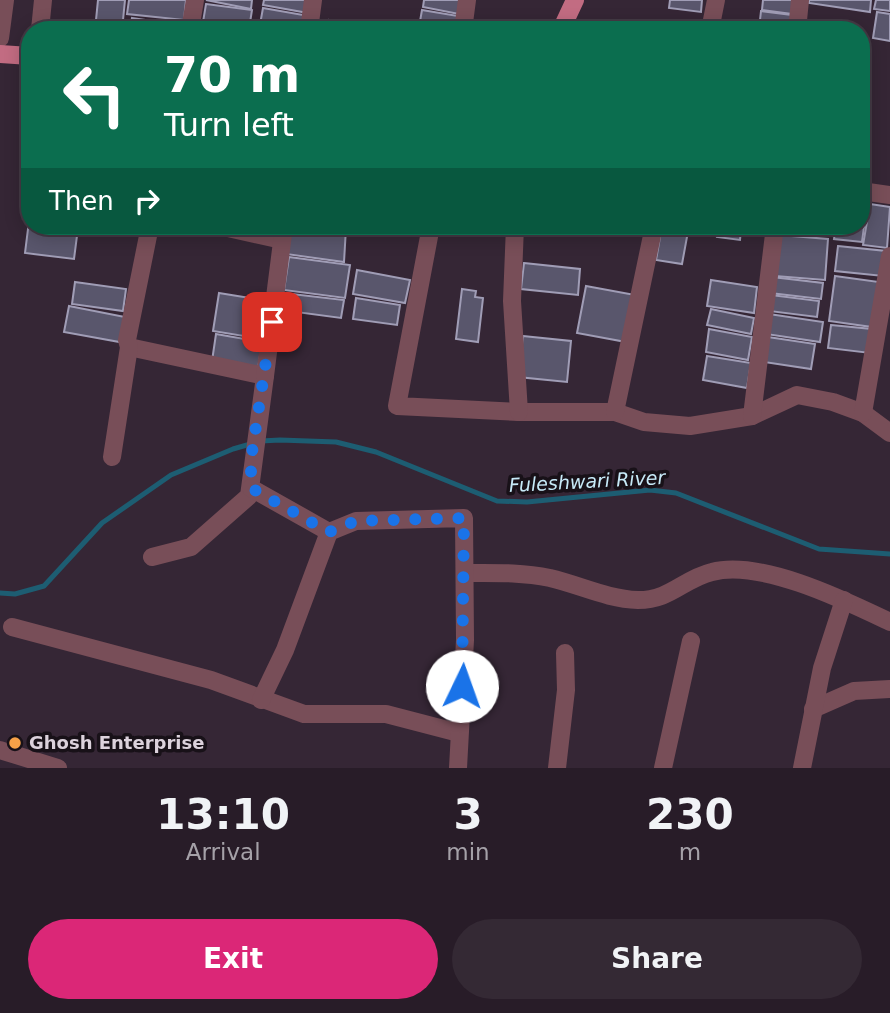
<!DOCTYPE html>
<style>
:root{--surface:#281c28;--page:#342934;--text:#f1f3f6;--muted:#a5a1a8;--line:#443a45;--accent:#db2777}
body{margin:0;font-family:"DejaVu Sans",sans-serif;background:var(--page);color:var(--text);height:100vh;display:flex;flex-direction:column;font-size:26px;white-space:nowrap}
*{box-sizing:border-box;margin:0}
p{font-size:23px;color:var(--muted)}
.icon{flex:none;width:38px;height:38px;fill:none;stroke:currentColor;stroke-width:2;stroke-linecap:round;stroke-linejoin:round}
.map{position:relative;height:768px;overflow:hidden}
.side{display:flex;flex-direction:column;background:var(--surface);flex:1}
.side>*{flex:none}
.banner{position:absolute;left:21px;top:21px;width:849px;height:214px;border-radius:28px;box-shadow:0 4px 18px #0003,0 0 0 2px var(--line);background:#0b6e4f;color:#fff;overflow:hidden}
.pin{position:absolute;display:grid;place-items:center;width:60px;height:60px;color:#fff;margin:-30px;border-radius:14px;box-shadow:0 4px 10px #0006}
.me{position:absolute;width:77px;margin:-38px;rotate:3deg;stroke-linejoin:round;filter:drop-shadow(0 0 5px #0008)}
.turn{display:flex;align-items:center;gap:24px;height:147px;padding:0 28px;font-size:32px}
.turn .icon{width:91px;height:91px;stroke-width:2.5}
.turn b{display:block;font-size:49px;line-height:60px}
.then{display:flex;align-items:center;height:66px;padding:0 28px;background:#0003;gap:14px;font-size:26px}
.eta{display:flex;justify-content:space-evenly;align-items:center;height:119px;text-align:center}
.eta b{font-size:42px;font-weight:600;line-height:49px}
.cta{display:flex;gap:14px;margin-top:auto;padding:14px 28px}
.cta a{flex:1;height:80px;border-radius:42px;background:var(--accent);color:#fff;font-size:28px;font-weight:600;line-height:80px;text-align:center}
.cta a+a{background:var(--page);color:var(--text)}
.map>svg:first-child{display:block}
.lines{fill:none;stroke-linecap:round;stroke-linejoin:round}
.stream{stroke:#1d5d72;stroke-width:5}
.building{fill:#59566c;stroke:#a09db6;stroke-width:2}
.minor{stroke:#784e58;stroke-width:18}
.major{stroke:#c26c82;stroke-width:18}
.route{stroke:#1a73e8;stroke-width:12;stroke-dasharray:0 21.6}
.poi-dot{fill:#f7a148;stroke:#181118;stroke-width:2.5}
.labels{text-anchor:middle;stroke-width:7;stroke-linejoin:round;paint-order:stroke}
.poi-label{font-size:18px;font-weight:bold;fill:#dcd2dc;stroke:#181118;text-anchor:start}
.water-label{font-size:19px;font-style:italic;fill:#c7eaf8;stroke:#181118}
</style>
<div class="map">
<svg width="890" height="768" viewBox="0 0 890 768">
<rect width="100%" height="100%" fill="#352635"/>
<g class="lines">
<path class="stream" d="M0,593L15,594L44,586L102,523L171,475L233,449L261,441L280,440L336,442L376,452L497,501L527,502L650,490L676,493L819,549L890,554"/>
</g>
<g class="building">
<path d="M98,0H125L122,30H95Z"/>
<path d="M129,0H186L184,20L127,14Z"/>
<path d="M206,0H252L251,9Z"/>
<path d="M264,0H311L308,13L263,5Z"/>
<path d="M424,0H462L464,15L423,7Z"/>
<path d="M670,0H702L701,12L669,8Z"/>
<path d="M763,0H793L792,14L762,10Z"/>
<path d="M809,0H871L870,12L809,3Z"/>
<path d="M876,0H890V11L874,9Z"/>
<path d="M206,4L252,10L249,29L203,22Z"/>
<path d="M263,8L309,16L306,30H259Z"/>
<path d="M422,10L464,17L462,30L419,27Z"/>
<path d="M761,11L792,15L790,30L759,29Z"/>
<path d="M877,12L890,14V41L873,38Z"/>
<path d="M132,18L187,26V30H130Z"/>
<path d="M329,20L381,29V30H327Z"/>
<path d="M27,181H30V220L23,219Z"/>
<path d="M861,203L867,204L862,242L834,239L836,226H861Z"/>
<path d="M870,204L890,207L887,248L863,245Z"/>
<path d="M29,221L30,226L78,228L74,259L25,253Z"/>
<path d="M291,226L346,228L344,262L286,254Z"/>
<path d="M662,226H689L682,264L656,260Z"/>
<path d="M719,226H769L768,233L741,230L740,240L717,237Z"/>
<path d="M784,226H834L833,235L783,229Z"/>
<path d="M779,235L828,239L825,280L775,276Z"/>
<path d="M838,246L886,251L883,276L835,271Z"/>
<path d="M289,257L350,265L345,298L284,290Z"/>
<path d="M524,263L580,269L578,295L521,289Z"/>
<path d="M357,270L410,280L405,303L353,294Z"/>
<path d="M835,276L879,282L872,327L829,321Z"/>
<path d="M772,277L823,283L821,299L770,293Z"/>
<path d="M711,280L757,287L754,313L707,306Z"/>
<path d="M75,282L126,289L123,311L72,304Z"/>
<path d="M586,286L635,295L626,342L577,333Z"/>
<path d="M462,289L476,291L475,297L483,298L478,342L456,339Z"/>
<path d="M219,293L268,301L262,339L213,331Z"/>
<path d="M283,293L344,300L341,318L281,310Z"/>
<path d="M771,295L819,301L817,317L769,311Z"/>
<path d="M356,298L400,305L397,325L353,319Z"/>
<path d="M69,306L130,318L125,343L64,332Z"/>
<path d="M711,309L754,318L751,334L707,325Z"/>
<path d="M769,314L823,322L820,342L766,334Z"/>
<path d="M831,325L872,329L870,353L828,348Z"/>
<path d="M709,329L752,337L748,360L706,352Z"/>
<path d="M216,334L262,342L258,369L212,361Z"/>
<path d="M523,336L571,341L567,382L518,377Z"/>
<path d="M768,337L815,344L811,369L764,362Z"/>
<path d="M707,356L751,363L747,388L703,380Z"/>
</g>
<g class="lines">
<g class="minor">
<path d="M40,30L43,0"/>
<path d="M190,30L195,0"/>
<path d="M309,30L313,0"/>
<path d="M463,30L467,0"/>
<path d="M710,30L716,0"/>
<path d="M797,30L800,0"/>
<path d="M0,38L5,0"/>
<path d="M861,191L890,195"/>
<path d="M219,226L282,240"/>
<path d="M431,226L397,406L519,412H615L644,422L690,426L752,416L797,395L833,402L863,413L890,433"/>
<path d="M515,226L512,301L519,412"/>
<path d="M129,347L265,376L249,496L191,547L152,557"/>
<path d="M265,376L284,226"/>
<path d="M615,412L654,226"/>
<path d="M863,413L890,256"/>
<path d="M752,416L775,226"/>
<path d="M112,457L129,347L127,340L150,226"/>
<path d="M251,488L329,532"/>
<path d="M465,573C494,573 521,572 550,578C580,585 607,599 638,600C671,600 683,579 712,572C761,559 846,601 890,622"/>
<path d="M12,627L211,680L304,714H386L459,733"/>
<path d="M261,700L285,650L329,532L356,521L464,518L465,640L458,768"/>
<path d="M813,709L854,691L890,689"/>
<path d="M0,750L58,768"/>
<path d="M557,768L566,690L565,653"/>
<path d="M663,768L691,641"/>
<path d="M802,768L822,668L844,600"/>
</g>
<g class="major">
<path d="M561,30L575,0"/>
<path d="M0,54L30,56"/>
</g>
</g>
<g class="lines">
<path class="route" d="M272,322L251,459V488L329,532L356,521L464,518L462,686"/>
</g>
<circle class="poi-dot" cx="15" cy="743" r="7"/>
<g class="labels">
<g class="poi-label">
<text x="29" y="749">Ghosh Enterprise</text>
</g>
<g class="water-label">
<text transform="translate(587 481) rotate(-3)" y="7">Fuleshwari River</text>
</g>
</g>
</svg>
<div class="pin" style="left:272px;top:322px;background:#d93025"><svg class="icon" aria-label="arrive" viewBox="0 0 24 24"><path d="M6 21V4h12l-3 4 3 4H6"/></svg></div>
<svg class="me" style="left:462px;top:686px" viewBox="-20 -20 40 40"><circle r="19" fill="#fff"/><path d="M0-13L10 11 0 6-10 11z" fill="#1a73e8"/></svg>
<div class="banner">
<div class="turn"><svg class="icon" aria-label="left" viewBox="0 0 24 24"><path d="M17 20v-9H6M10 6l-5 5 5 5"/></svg><div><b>70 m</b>Turn left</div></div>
<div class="then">Then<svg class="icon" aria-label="right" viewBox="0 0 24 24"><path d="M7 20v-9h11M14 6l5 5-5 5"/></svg></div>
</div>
</div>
<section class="side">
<div class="eta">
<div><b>13:10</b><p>Arrival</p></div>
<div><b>3</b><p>min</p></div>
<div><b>230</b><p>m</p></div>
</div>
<div class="cta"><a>Exit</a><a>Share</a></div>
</section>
